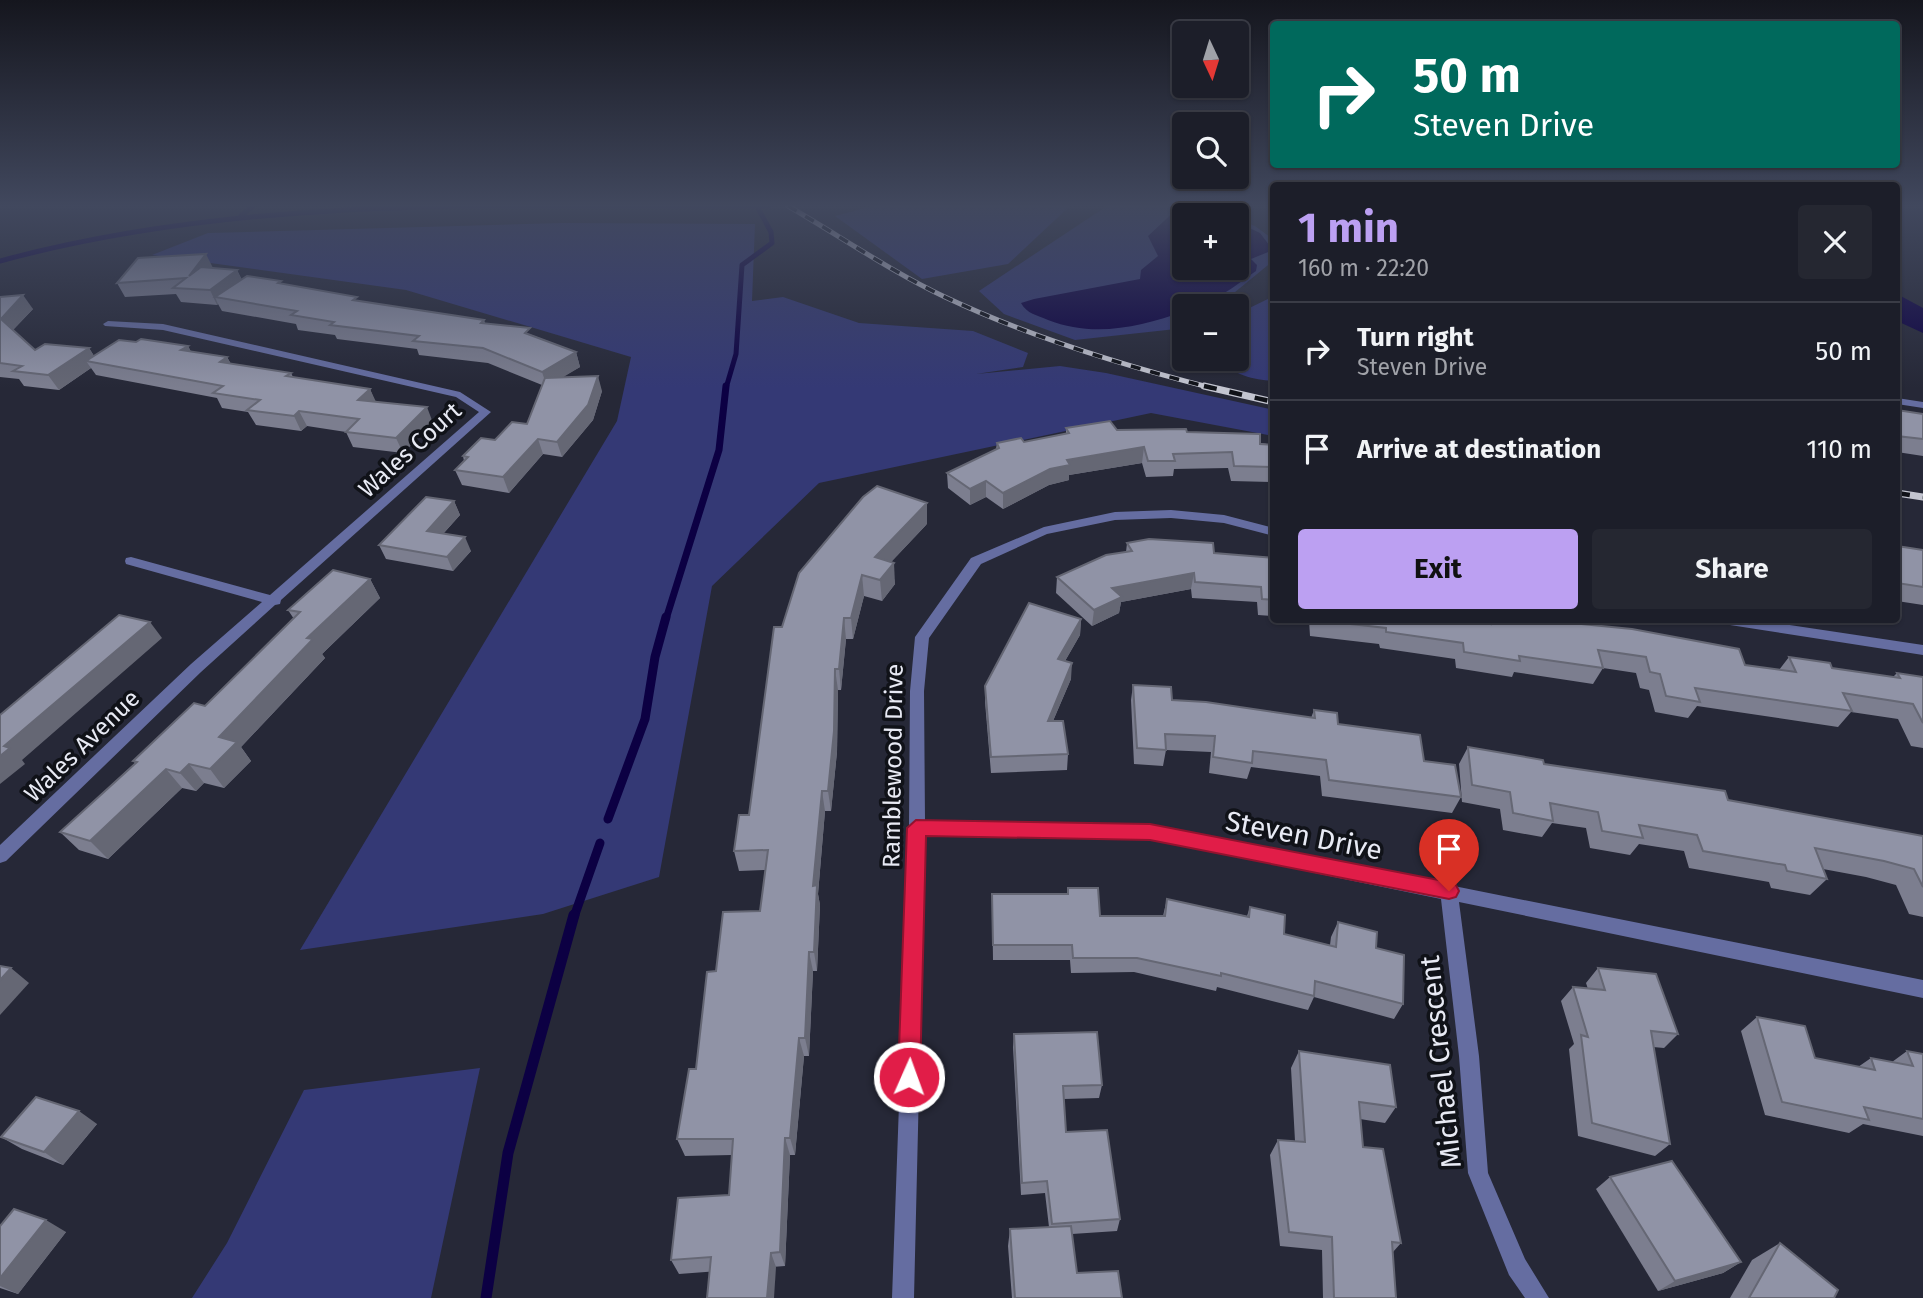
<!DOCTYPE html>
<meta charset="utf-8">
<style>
:root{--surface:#1c1e29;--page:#252731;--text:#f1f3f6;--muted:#a0a2a8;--line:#3a3c46;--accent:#bca0f2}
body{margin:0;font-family:"Fira Sans",sans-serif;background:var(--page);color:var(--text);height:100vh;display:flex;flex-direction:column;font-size:26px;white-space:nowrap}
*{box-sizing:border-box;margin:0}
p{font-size:23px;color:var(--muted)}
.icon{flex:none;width:38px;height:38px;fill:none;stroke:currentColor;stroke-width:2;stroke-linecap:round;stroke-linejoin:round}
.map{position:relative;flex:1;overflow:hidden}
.drawer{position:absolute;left:1270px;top:182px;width:630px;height:441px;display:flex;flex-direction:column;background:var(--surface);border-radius:7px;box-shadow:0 2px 5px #0004,0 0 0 2px var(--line)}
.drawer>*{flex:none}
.guide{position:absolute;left:1270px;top:21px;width:630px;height:147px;border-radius:7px;box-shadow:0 2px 5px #0004,0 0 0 2px var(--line);background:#00695c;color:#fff;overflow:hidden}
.needle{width:46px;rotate:176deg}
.buttons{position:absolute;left:1172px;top:21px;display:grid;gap:14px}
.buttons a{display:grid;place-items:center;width:77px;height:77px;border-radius:7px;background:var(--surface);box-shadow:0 2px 5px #0004,0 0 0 2px var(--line);font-size:35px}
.pin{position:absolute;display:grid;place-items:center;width:60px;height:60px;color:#fff;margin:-72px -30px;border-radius:50% 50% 50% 0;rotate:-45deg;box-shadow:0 0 7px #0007}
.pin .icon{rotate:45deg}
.me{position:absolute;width:77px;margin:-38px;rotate:2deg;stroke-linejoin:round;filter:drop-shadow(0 0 5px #0008)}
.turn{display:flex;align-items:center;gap:24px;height:147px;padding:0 28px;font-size:32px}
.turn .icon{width:91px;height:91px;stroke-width:2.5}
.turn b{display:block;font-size:49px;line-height:60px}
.round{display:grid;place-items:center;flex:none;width:74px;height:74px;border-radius:7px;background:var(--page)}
.headline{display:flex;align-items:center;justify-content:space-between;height:119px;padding:0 28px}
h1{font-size:42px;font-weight:700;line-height:52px;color:var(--accent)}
.primary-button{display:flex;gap:14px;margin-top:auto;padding:14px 28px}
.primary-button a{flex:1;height:80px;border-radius:7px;background:var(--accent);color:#111;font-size:28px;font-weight:700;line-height:80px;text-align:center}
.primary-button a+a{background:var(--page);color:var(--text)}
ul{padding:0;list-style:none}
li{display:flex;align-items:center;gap:21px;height:98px;padding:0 28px;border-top:2px solid var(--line)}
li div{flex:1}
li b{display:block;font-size:26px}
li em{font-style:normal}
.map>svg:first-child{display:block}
.green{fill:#343975}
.water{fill:#0c0043}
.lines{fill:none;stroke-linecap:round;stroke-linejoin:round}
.stream-far3{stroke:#0c0043;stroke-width:5}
.stream-far2{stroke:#0c0043;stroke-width:7}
.stream-far1{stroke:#0c0043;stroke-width:9}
.stream{stroke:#0c0043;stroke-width:11}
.minor{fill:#656da1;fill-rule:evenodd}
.rail-far1-casing{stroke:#c3c5d0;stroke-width:5}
.rail-casing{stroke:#c3c5d0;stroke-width:7}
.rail-far1{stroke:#101218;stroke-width:3.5;stroke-dasharray:10;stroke-linecap:butt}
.rail{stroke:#101218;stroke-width:4.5;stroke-dasharray:13;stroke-linecap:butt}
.wall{fill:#7c7e8f}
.shaded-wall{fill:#656774}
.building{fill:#9093a6;stroke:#656774;stroke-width:2}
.route{fill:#e11d48;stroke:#92132f;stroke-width:2}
.labels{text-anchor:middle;stroke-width:7;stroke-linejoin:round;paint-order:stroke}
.street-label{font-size:24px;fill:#e8eaf4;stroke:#101218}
.near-street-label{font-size:28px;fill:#e8eaf4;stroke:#101218}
</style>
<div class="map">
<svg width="1923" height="1298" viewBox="0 0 1923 1298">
<rect width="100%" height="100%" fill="#262837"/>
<g class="green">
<path d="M872,206H1070L1008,264L922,279L835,216Z"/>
<path d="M1107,206H1202L1226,215H1185V268H1237V219L1255,226L1274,240V260L1218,306H1185V328L1075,340L1004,314L979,291Z"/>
<path d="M562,223L755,224L752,301L783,297L859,323L973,331L1028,353L1023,367L976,374L1060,366L1106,373L1274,410V436L1151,413L819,483L712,586L659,877L543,914L300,950L617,421L631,357L406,290L152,255L208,233Z"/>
<path d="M1274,296V381C1257,380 1231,376 1223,359H1237V314Z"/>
<path d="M480,1068L431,1298H192L227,1243L304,1090Z"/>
</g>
<g class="water">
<path d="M1178,208H1189L1214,215H1185V268H1237V222L1260,233L1273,250L1251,259L1257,265L1256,271C1235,286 1211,306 1185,306V311C1140,327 1094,338 1048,320C1037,315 1027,314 1021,303L1034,299L1140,279L1141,270L1158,256L1148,236Z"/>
<path d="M1897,294L1923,308V333L1897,321Z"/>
</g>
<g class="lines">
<g class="stream-far3">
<path d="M241,216L253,206"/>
<path d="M0,261C251,193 512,207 769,206"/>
<path d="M726,388L736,354L742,265L772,243L771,232L758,208"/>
</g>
<path class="stream-far2" d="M666,619L719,450L726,386"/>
<g class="stream-far1">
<path d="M608,819L645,719L655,657L666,617"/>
<path d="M574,917L600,843"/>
</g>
<path class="stream" d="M486,1298L508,1153L574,915"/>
<g class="minor">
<path d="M108,321L163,324L460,392L491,412L281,600L280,604L275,605L201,672L6,861L0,863V845L191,664L262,602L126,564L125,561L126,558L131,557L270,595L479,412L456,397L163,330L105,326L103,324Z"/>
<path d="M1897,398L1923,402V408L1897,404Z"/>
<path d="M1171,510L1224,515L1274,528V536L1224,523L1171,518L1115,520L1047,534L981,564L929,638L924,691L925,821L1150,825L1923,980V998L1459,902L1479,1056L1488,1173L1525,1259L1549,1298H1525L1509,1275L1468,1173L1459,1056L1441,899L1150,839L925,835L914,1298H892L909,828L910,691L915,637L971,558L1044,527L1115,512Z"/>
<path d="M1723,620H1757L1923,645V655L1730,625Z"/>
</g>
<defs>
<path id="rail-far1" d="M788,206C840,236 890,271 945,297C1030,337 1121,365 1212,388"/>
<g id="rail">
<path d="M1204,386L1274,402"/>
<path d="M1897,493L1923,497"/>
</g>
</defs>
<use href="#rail-far1" class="rail-far1-casing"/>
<use href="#rail" class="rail-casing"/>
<use href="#rail-far1" class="rail-far1"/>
<use href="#rail" class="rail"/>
</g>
<g class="wall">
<path d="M213,268L237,270L242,280L283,284L359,301L484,320L485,323L532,335L576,352L580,367L562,377L602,391L593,420L562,457L543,454L509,493L462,485L455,470L464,461L463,456L527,424L542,385L488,363L419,355L417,349L337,339L335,335L298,330L296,324L222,311L218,304L217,305L181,302L176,294L125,297L117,283Z"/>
<path d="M0,297L33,309L13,330L35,350L89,348L94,356L136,342L188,346L191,352L227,357L231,364L291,373L293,377L370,389L375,402L433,423L403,453L353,447L346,432L307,426L301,431L256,425L248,412L222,408L217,398L96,375L91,368L59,390L24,386L19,379L0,377Z"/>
<path d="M1897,410L1923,414V456L1897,452Z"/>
<path d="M1066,428L1187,432L1274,445V495H1271V482L1231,481L1228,468L1174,469L1173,476L1146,477L1142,463L1069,475V480L1049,485L1003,509L986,497L970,505L948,488L947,473L996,449L997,443L1024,442L1066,434Z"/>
<path d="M454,501L460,515L443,534L471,551L453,571L386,559L379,545Z"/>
<path d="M927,524L891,562L895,584L882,601L864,596L853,639H846L841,690H838L837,752L831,811H825L818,894L820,905L817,971H813L809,1056H804L795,1155H790L785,1266L679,1274L671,1260L729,1195L732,1155L685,1156L677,1139L696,1069L716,971L760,911L765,870L739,871L734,851L749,815L782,627Z"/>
<path d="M1127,543L1214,553L1274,558V616L1258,615L1257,602L1192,598L1191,589L1121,602L1119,613L1092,626L1056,593L1057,577L1126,552Z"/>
<path d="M1897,546L1923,550V605L1897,601Z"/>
<path d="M370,579L380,598L322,654L325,658L241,747L251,761L224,788L204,783L196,791L182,788L108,859L79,850L60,832L135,763L133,761L205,706L294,619L288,610Z"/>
<path d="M1081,619L1080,635L1065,661L1071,679L1053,721L1068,754L1067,770L991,773L985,702V686Z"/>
<path d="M1309,620H1462L1481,622L1482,620H1541L1745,665L1779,670L1789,657L1832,668L1893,677L1897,673L1923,677V748L1911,746L1898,719L1851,712L1838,727L1697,706L1688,718L1655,712L1649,690L1640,688L1636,673L1603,668L1593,684L1514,672L1512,677L1456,668L1455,659L1380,648L1379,644L1310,636Z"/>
<path d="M1133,685L1172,700L1311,718L1314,710L1338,724L1424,761L1461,797L1452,813L1322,796L1320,776L1251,767L1247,779L1209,773L1211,752L1166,750L1163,766L1134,764L1131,700Z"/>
<path d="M1468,747L1544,764L1728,800L1923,836V917L1909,914L1896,885L1866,877L1823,869L1827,879L1810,895L1771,888L1769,882L1689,868L1684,851L1639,844L1630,855L1590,848L1586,828L1552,823L1542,837L1503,830L1500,809L1462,802L1459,764Z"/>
<path d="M1068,888L1100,916H1163L1167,899L1247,916L1250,907L1284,934L1330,945L1331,937L1338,922L1376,948L1403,1004L1394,1019L1314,997L1308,1010L1217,987L1216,991L1134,972L1071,973L1070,960H993L992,894H1067Z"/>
<path d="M1598,968L1678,1034L1664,1048L1653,1047L1670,1144L1655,1156L1578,1136L1569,1049L1574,1044L1561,1001L1573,987L1588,989L1586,983Z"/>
<path d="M1757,1017L1815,1058L1858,1067L1871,1058L1892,1062L1907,1051L1923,1054V1136L1863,1124L1849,1133L1765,1115L1741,1031Z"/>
<path d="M1014,1034L1102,1085L1099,1098L1064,1099L1066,1132L1120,1219L1117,1231L1072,1234L1077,1273L1122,1298H1012L1008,1246L1010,1229L1049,1227L1045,1193L1021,1195L1013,1047Z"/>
<path d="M1299,1051L1396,1107L1385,1123L1360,1119L1363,1147L1401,1243L1393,1252L1396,1298H1323L1322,1250L1280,1246L1270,1155L1278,1140L1295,1141L1291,1068Z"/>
<path d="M97,1124L63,1165L22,1149L1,1137Z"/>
<path d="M1610,1177L1741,1262L1723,1273L1658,1291L1596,1189Z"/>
<path d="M0,1226L66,1232L18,1294L0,1288Z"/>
<path d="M1780,1243L1834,1298H1730L1752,1260Z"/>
</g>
<g class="shaded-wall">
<path d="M206,254L213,268L197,290L189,276Z"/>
<path d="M237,270L244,284L215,297L218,304L217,305L210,290Z"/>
<path d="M23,295L33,309L10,333L1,319Z"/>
<path d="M188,346L196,361L181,350Z"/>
<path d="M89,348L98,362L86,361L91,368L59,390L48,375Z"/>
<path d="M576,352L580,367L547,387L542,372Z"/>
<path d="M227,357L235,372L220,362Z"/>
<path d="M598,376L602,391L593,420L562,457L557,442Z"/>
<path d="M370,389L377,404L358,400Z"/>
<path d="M427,407L433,423L403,453L396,438Z"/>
<path d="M299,411L307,426L301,431L294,416Z"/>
<path d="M538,439L543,454L509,493L503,477Z"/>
<path d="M1144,447L1142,463L1069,475V480L1049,485L1003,509V493L1067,460Z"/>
<path d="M986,481V497L970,505V489Z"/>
<path d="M454,501L460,515L433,545L427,531Z"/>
<path d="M927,503V524L876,578L875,557Z"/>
<path d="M465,537L471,551L453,571L447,557Z"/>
<path d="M894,563L895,584L882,601L880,580Z"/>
<path d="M1194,573L1191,589L1121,602L1119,613L1092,626L1094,610L1112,588Z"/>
<path d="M862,575L864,596L853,639L851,618Z"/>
<path d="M370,579L380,598L322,654L325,658L241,747L251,761L224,788L210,769L219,737L307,638Z"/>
<path d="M844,618L846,639L841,690L839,669Z"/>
<path d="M1081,619L1080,635L1057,675L1058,659Z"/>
<path d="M150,622L162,638L22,760L25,764L0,784V756L4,746Z"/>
<path d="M1072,663L1071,679L1046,737L1048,721Z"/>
<path d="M835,669L838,690L837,752L831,811L828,791Z"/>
<path d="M189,764L204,783L196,791L180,773Z"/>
<path d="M166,769L182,788L108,859L90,841Z"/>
<path d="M822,791L825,811L818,894L820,905L817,971L814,952L813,886Z"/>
<path d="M809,952L813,971L809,1056L805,1038Z"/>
<path d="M11,968L29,983L0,1015V980Z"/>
<path d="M799,1038L804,1056L795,1155L790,1138Z"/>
<path d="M79,1111L97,1124L63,1165L44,1152Z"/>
<path d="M785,1138L790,1155L785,1266L780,1252Z"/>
<path d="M46,1220L66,1232L18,1294L0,1286V1278Z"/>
<path d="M771,1253L776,1267L774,1298H767Z"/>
<path d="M1741,1262L1723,1273L1658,1291L1675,1281Z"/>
</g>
<g class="building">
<path d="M206,254L189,276L201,267L237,270L210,290L173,288L186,278L117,283L138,258Z"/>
<path d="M247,276L281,281L278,283L357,297L353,300L484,320L481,323L530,328L525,333L576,352L542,372L483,348L413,341L419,336L330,325L334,322L291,315L297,311L215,297Z"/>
<path d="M23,295L1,319L35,350L45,344L89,348L48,375L13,371L22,366L0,363V297Z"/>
<path d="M141,339L188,346L181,350L227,357L220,362L291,373L286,376L370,389L358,400L427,407L396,438L346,432L359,419L299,411L294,416L247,410L260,400L213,393L223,386L86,361L119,340L136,342Z"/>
<path d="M598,376L588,405L557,442L538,439L503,477L455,470L468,457L463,456L481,438L495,440L512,422L527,424L545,378Z"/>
<path d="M1897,410L1923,414V439L1897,436Z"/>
<path d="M1110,421L1117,430L1186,429L1187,432L1260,434V444L1274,445V467L1234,466L1232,452L1173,454L1175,461H1148L1144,447L1067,460L1070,465L1050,469L1003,493L986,481L970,489L947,473L999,448L997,443L1021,438L1024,442L1069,433L1066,428Z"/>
<path d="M877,486L927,503L875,557L894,563L880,580L862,575L851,618H844L839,669H835L834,731L828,791H822L813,886L817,885L814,952H809L805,1038H799L790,1138H785L780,1252L771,1253L767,1298H707L711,1257L671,1260L678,1198L729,1195L733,1139H677L689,1069H696L707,972L716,971L723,912L760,911L768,850L734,851L739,815H749L774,627H782L799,573L863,497Z"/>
<path d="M426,497L454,501L427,531L465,537L447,557L379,545Z"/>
<path d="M1149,539L1213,543L1214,553L1274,558V600L1262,599L1261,587L1195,582L1194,573L1112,588L1122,597L1094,610L1057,577L1106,555L1132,551L1127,543Z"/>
<path d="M1897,546L1923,550V587L1897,583Z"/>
<path d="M333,570L370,579L307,638L313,639L219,737L237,742L210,769L189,764L180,773L166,769L90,841L60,832L137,762L133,761L194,703L205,706L300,612L288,610Z"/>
<path d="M1029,603L1081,619L1058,659L1072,663L1048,721H1063L1068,754L991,757L985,686Z"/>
<path d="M119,615L150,622L4,746L10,748L0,756V715Z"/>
<path d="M1315,620H1462L1491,624V620H1541L1632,629L1739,649L1745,665L1796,672L1789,657L1830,663L1832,668L1900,678L1897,673L1923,677V723L1913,704L1843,693L1852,711L1695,688L1700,702L1666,696L1660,674L1650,672L1646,657L1598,650L1603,668L1519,656L1520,661L1464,652L1463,643L1386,632V628Z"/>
<path d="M1133,685L1171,687L1172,700L1206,702L1315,718L1314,710L1337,713L1338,724L1420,735L1424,761L1455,765L1461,797L1329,780L1326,760L1253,751L1252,763L1213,757L1215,736L1165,734L1166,750L1137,748Z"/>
<path d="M1468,747L1543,760L1544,764L1725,791L1728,800L1923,836V887L1914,869L1884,861L1815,848L1827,879L1787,871L1785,865L1703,851L1697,835L1639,825L1643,838L1602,831L1598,812L1550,803L1553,821L1513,813L1510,792L1472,785Z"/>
<path d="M1068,888H1098L1100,916H1165L1167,899L1249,917L1250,907L1285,915L1284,934L1336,947L1338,922L1377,932L1376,948L1404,955L1403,1004L1315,981L1314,996L1221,973V976L1137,958H1073L1072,945H993L992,894H1068Z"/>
<path d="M0,966L11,968L0,980Z"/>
<path d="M1598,968L1656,974L1678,1034L1651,1031L1670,1144L1592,1123L1581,1035L1588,1037L1573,987L1605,990Z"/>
<path d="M1757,1017L1805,1026L1815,1058L1875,1070L1871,1058L1913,1066L1907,1051L1923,1054V1119L1864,1107L1869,1120L1782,1102Z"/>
<path d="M1097,1032L1102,1085L1063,1086L1066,1132L1107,1130L1120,1219L1052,1224L1047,1181L1022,1183L1014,1034Z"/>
<path d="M1299,1051L1390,1065L1396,1107L1359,1102L1363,1147L1383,1149L1401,1243L1392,1242L1396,1298H1334L1332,1237L1289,1232L1278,1140L1305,1142Z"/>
<path d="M36,1097L79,1111L44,1152L1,1137Z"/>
<path d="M1672,1161L1741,1262L1675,1281L1610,1177Z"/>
<path d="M14,1209L46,1220L0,1278V1226Z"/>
<path d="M1071,1226L1077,1273L1118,1271L1122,1298H1015L1010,1229Z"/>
<path d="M1780,1243L1838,1290L1834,1298H1749Z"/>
</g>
<linearGradient id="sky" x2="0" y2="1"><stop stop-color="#15161e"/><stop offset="0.53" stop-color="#41485e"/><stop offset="1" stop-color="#41485e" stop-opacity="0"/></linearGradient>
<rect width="1923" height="388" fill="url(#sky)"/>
<path class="route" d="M916,820L1150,824L1449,882L1456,885L1459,891L1456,897L1449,899L1150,840L926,836L920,1077L917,1085L909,1088L901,1085L898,1077L907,828Z"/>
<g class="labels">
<g class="street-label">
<text transform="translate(410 450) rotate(-42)" y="8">Wales Court</text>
<text transform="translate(82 746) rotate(-44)" y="8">Wales Avenue</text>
<text transform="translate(893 766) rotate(-89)" y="8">Ramblewood Drive</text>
</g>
<g class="near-street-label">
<text transform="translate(1304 835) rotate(11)" y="10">Steven Drive</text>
<text transform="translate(1440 1062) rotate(-96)" y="10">Michael Crescent</text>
</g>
</g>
</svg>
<div class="buttons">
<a><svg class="needle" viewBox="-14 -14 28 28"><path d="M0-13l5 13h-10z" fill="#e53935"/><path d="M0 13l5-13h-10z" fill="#a0a2a8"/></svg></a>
<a><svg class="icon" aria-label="search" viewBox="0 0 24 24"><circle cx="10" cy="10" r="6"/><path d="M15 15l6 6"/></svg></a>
<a>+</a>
<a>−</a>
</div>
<div class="pin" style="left:1449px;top:891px;background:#d93025"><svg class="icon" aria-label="arrive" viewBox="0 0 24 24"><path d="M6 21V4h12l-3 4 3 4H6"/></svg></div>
<svg class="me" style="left:909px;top:1077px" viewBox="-20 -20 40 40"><circle r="17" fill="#e11d48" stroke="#fff" stroke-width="3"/><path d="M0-11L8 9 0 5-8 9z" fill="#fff"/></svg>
<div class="guide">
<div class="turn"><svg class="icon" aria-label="right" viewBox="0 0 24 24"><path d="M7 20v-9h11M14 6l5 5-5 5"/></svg><div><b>50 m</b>Steven Drive</div></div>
</div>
<section class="drawer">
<div class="headline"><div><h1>1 min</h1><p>160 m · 22:20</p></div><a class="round"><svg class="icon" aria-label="close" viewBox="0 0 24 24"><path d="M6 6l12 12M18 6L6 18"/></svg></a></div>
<ul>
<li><svg class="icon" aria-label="right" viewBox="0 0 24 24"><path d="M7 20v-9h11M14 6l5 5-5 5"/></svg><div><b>Turn right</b><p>Steven Drive</p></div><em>50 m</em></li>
<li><svg class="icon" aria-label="arrive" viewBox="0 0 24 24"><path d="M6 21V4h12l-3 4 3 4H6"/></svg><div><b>Arrive at destination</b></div><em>110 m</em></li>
</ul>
<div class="primary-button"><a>Exit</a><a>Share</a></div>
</section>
</div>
